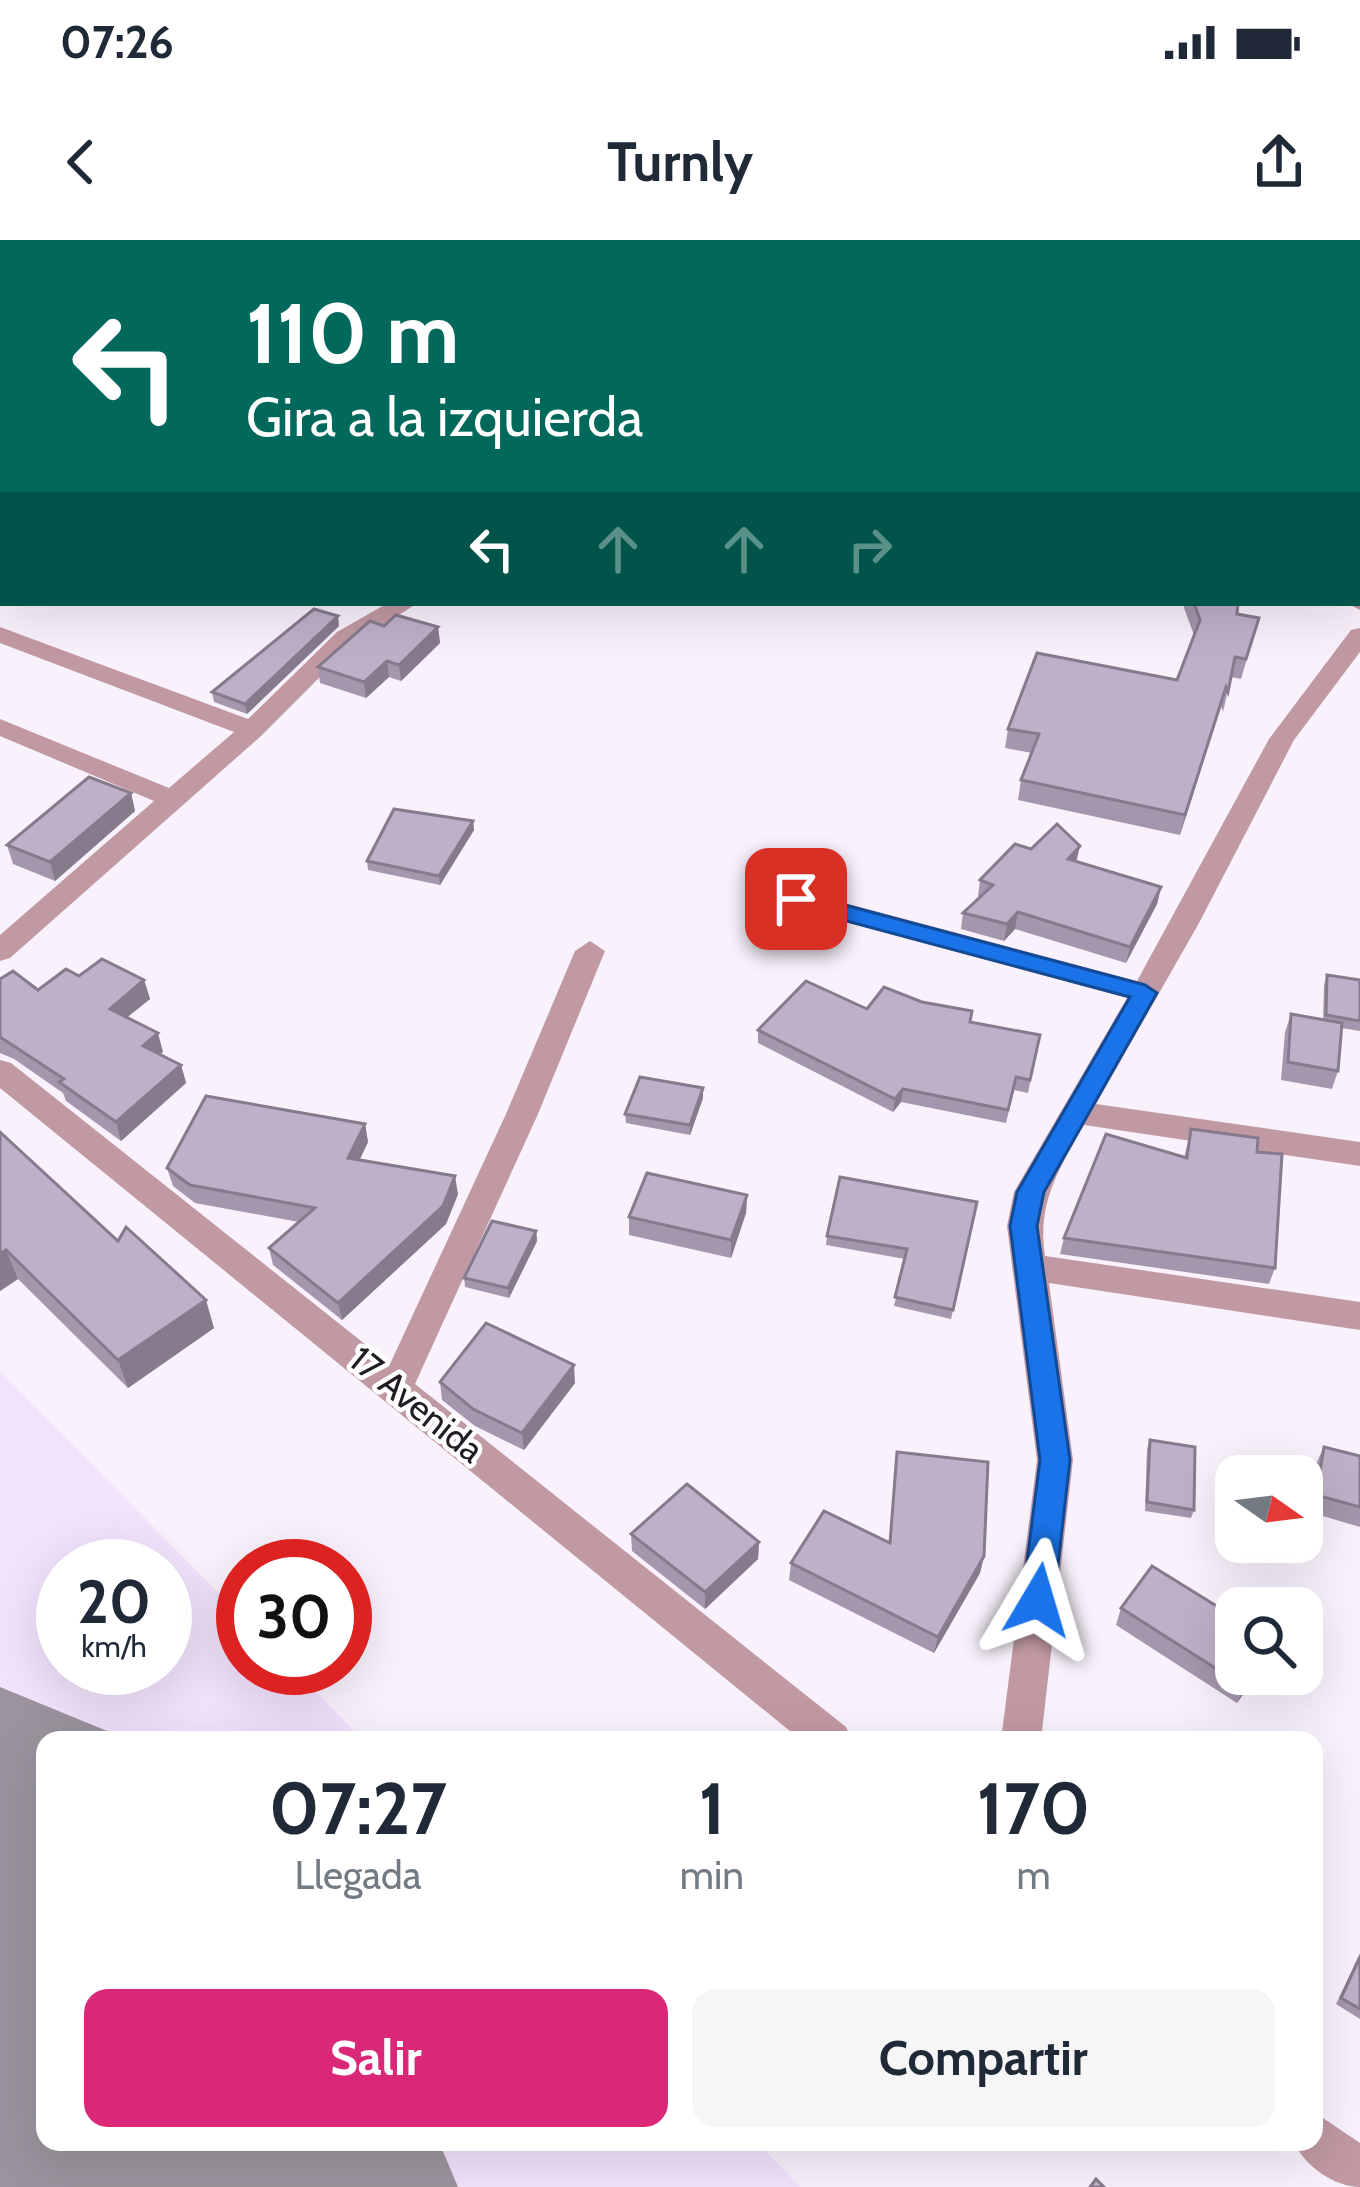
<!DOCTYPE html>
<html lang="es">
<style>
:root{--surface:#fff;--page:#f6f6f7;--text:#1f2937;--muted:#747a83;--accent:#db2777}
body{margin:0;font-family:Cabin,sans-serif;background:var(--page);color:var(--text);height:100vh;display:flex;flex-direction:column;font-size:45px;white-space:nowrap}
*{box-sizing:border-box;margin:0}
p{font-size:39px;color:var(--muted)}
.icon{flex:none;width:66px;height:66px;fill:none;stroke:currentColor;stroke-width:2;stroke-linecap:round;stroke-linejoin:round}
.map{position:relative;flex:1;overflow:hidden}
.drawer{position:absolute;left:36px;top:1491px;width:1287px;height:420px;display:flex;flex-direction:column;background:var(--surface);border-radius:24px;box-shadow:0 12px 48px #0002}
.drawer>*{flex:none}
.hud{position:absolute;left:0px;top:0px;width:1362px;height:366px;box-shadow:0 12px 48px #0002;background:#00695c;color:#fff;overflow:hidden}
.needle{width:78px;rotate:104deg}
.tools{position:absolute;left:1215px;top:1215px;display:grid;gap:24px}
.tools a{display:grid;place-items:center;width:108px;height:108px;border-radius:24px;background:var(--surface);box-shadow:0 12px 48px #0002;font-size:60px}
.speed{position:absolute;left:36px;top:1299px;display:flex;gap:24px;font-size:60px;font-weight:700;text-align:center}
.speed>*{display:grid;place-content:center;width:156px;height:156px;border-radius:50%;background:var(--surface);box-shadow:0 12px 48px #0002;line-height:1}
.speed small{font-size:30px;font-weight:400}
.speed .limit{border:18px solid #d22;background:#fff;color:#111}
.pin{position:absolute;display:grid;place-items:center;width:102px;height:102px;color:#fff;margin:-51px;border-radius:24px;box-shadow:0 6px 18px #0006}
.me{position:absolute;width:132px;margin:-66px;rotate:7deg;stroke-linejoin:round;filter:drop-shadow(0 0 9px #0008)}
.turn{display:flex;align-items:center;gap:42px;height:252px;padding:0 48px;font-size:54px}
.turn .icon{width:156px;height:156px;stroke-width:2.5}
.turn b{display:block;font-size:84px;line-height:102px}
.lanes{display:flex;align-items:center;height:114px;padding:0 48px;background:#0003;justify-content:center;gap:60px;direction:ltr}
.lanes .off{opacity:.35}
.eta{display:flex;justify-content:space-evenly;align-items:center;height:204px;text-align:center}
.eta b{font-size:72px;font-weight:700;line-height:84px}
.primary-button{display:flex;gap:24px;margin-top:auto;padding:24px 48px}
.primary-button a{flex:1;height:138px;border-radius:24px;background:var(--accent);color:#fff;font-size:48px;font-weight:700;line-height:138px;text-align:center}
.primary-button a+a{background:var(--page);color:var(--text)}
.status{display:flex;justify-content:space-between;align-items:center;height:84px;padding:0 60px;background:var(--surface);direction:ltr}
.status svg{height:33px;fill:currentColor}
header{display:flex;justify-content:space-between;align-items:center;height:156px;padding:0 48px;background:var(--surface);font-size:54px;font-weight:700}
.map>svg:first-child{display:block}
.built{fill:#f2e2fc;fill-rule:evenodd}
.lines{fill:none;stroke-linecap:round;stroke-linejoin:round}
.river{fill:#afc8e6;fill-rule:evenodd}
.runway{fill:#9b949e;fill-rule:evenodd}
.service{fill:#c199a3;fill-rule:evenodd}
.minor{fill:#c199a3;fill-rule:evenodd}
.wall{fill:#a497ad}
.shaded-wall{fill:#867b8d}
.building{fill:#bfb0c9;stroke:#867b8d;stroke-width:3}
.route{fill:#1a73e8;stroke:#114b97;stroke-width:3}
.labels{text-anchor:middle;stroke-width:9;stroke-linejoin:round;paint-order:stroke}
.street-label{font-size:36px;fill:#211b24;stroke:#fff}
</style>
<div class="status"><b>07:26</b><svg viewBox="0 0 49 12"><path d="M0 12V9h3v3zM5 12V6h3v6zM10 12V3h3v9zM15 12V0h3v12zM26 1h20v11H26zM47 4h2v5h-2z"/></svg></div>
<header><svg class="icon" aria-label="back" viewBox="0 0 24 24"><path d="M15 5l-7 7 7 7"/></svg>Turnly<svg class="icon" aria-label="share" viewBox="0 0 24 24"><path d="M12 15V3M7 8l5-5 5 5M5 13v7h14v-7"/></svg></header>
<div class="map">
<svg width="1360" height="1947" viewBox="0 0 1360 1947">
<rect width="100%" height="100%" fill="#f9f2fd"/>
<path class="built" d="M0,1131L243,1378V1428H292L363,1500H45V1902H757L800,1947H0ZM63,1326H165V1428H63Z"/>
<g class="lines">
<g class="river">
<path d="M1022,0H1170L1172,3H1024Z"/>
<path d="M1323,0H1360V15L1359,3H1321Z"/>
</g>
<path class="runway" d="M0,1447L129,1500H45V1902H439L458,1947H0Z"/>
<path class="service" d="M1360,360V370L1347,363H1359Z"/>
<g class="minor">
<rect x="925" y="0" width="18" height="3"/>
<rect x="0" y="16" width="3" height="12"/>
<path d="M1359,237L1360,238V252L1359,251Z"/>
<path d="M388,363H418L355,402L261,496L10,718L0,721V695L154,561L0,496V479L169,548L234,492L0,403V387L248,479L337,392Z"/>
<path d="M1360,388V412L1294,500L1199,683L1096,864L1360,902V926L1084,885C1058,931 1037,963 1045,1016L1360,1062V1090L1049,1043L1073,1220L1041,1500H1001L1037,1220L1007,986L1014,952L1127,758L786,666L782,659L796,650L1137,741L1269,499L1351,390Z"/>
<path d="M590,701L605,711L538,874L415,1144L846,1487L852,1500H801L0,848V820L11,823L390,1124L506,874L575,711Z"/>
<path d="M1314,1872L1360,1903V1947C1335,1947 1304,1926 1294,1902H1314Z"/>
</g>
</g>
<g class="wall">
<path d="M1185,363H1238L1237,374L1259,378L1241,439L1231,437L1223,472L1221,466L1180,595L1018,560L1021,540L1032,513L1005,508L1008,489L1177,440L1194,395L1184,368Z"/>
<path d="M339,386L247,474L214,462L212,452Z"/>
<path d="M384,386L438,387L440,403L401,441L389,437L366,458L320,443L318,427Z"/>
<path d="M131,553L135,571L55,641L13,624L7,605Z"/>
<path d="M473,581L474,590L440,645L368,630L367,621Z"/>
<path d="M1077,622L1161,647L1157,664L1126,723L1015,689L1004,701L961,689L963,673L980,657L978,656L980,640Z"/>
<path d="M1327,735L1360,740V791L1341,788L1338,831L1332,849L1281,840L1285,792L1291,774L1323,780L1324,745Z"/>
<path d="M79,736L144,740L150,759L127,777L163,812L160,814L181,825L186,843L121,901L66,861L63,853L14,819L0,813V739L38,750Z"/>
<path d="M867,769L971,782L1040,795L1028,853L1014,850L1006,883L901,862L893,872L758,803V790Z"/>
<path d="M703,858L690,895L626,883L625,874Z"/>
<path d="M365,884L368,902L359,920L458,954L446,984L342,1080L273,1025L269,1008L299,982L195,963L173,946L167,928Z"/>
<path d="M1191,889L1257,912L1275,1028L1269,1044L1060,1014L1064,998L1184,918Z"/>
<path d="M0,892L214,1088L128,1148L18,1039L0,1051Z"/>
<path d="M747,955L746,973L731,1018L629,995V977Z"/>
<path d="M977,962L951,1079L894,1066L905,1019L826,1005L827,996Z"/>
<path d="M536,991L537,1001L509,1058L465,1047L464,1038Z"/>
<path d="M440,1142L575,1143L524,1210L475,1186L442,1160Z"/>
<path d="M1150,1200L1194,1270L1191,1278L1145,1271L1147,1209Z"/>
<path d="M1324,1207L1360,1216V1287L1309,1272L1316,1224Z"/>
<path d="M897,1212L984,1316L980,1333L934,1413L789,1340L791,1323L889,1303Z"/>
<path d="M631,1294L759,1302L758,1319L705,1369L632,1311Z"/>
<path d="M1121,1368L1236,1434H1257L1237,1463L1116,1385Z"/>
<path d="M1360,1713V1779L1336,1764Z"/>
</g>
<g class="shaded-wall">
<path d="M0,0H13L8,3H3V7L0,8Z"/>
<path d="M338,376L339,386L247,474L245,464Z"/>
<path d="M438,387L440,403L401,441L399,425Z"/>
<path d="M387,421L389,437L366,458L364,442Z"/>
<path d="M1226,447L1221,466L1180,595L1185,575Z"/>
<path d="M131,553L135,571L55,641L50,622Z"/>
<path d="M473,581L474,590L440,645L439,636Z"/>
<path d="M1080,606L1076,623L1068,619Z"/>
<path d="M1161,647L1157,664L1126,723L1130,707Z"/>
<path d="M1018,672L1015,689L1004,701L1007,684Z"/>
<path d="M144,740L150,759L115,787L110,769Z"/>
<path d="M158,793L163,812L148,825L143,806Z"/>
<path d="M181,825L186,843L121,901L116,882Z"/>
<path d="M703,848V858L690,895V885Z"/>
<path d="M903,849L901,862L893,872L895,859Z"/>
<path d="M365,884L368,902L352,936L348,918Z"/>
<path d="M455,936L458,954L446,984L342,1080L338,1063Z"/>
<path d="M747,955L746,973L731,1018V1000Z"/>
<path d="M536,991L537,1001L509,1058L508,1048Z"/>
<path d="M6,1010L18,1039L0,1051V1014Z"/>
<path d="M206,1060L214,1088L128,1148L118,1120Z"/>
<path d="M574,1125L575,1143L524,1210L522,1193Z"/>
<path d="M759,1302L758,1319L705,1369V1352Z"/>
<path d="M984,1316L980,1333L934,1413L938,1397Z"/>
<path d="M1253,1434H1257L1237,1463L1245,1447Z"/>
</g>
<g class="building">
<path d="M0,28H3V77L0,75Z"/>
<path d="M1194,363H1238L1237,374L1259,378L1246,419L1235,417L1228,452L1226,447L1185,575L1021,540L1039,494L1008,489L1037,413L1177,440L1200,380Z"/>
<path d="M314,369L338,376L245,464L212,452Z"/>
<path d="M396,375L438,387L399,425L387,421L364,442L318,427L370,381L384,386Z"/>
<path d="M89,537L131,553L50,622L7,605Z"/>
<path d="M394,569L473,581L439,636L367,621Z"/>
<path d="M1057,584L1080,606L1068,619L1161,647L1130,707L1018,672L1007,684L963,673L993,645L980,640L1015,604L1031,609Z"/>
<path d="M102,719L144,740L110,769L158,793L143,806L181,825L116,882L59,842L64,839L0,797V739L13,731L38,750L66,729L79,736Z"/>
<path d="M1327,735L1360,740V781L1326,775Z"/>
<path d="M806,741L867,769L884,747L922,762L972,771L970,782L1040,795L1030,840L1016,837L1008,870L903,849L895,859L758,790Z"/>
<path d="M1291,774L1342,783L1338,831L1288,822Z"/>
<path d="M640,837L703,848L690,885L625,874Z"/>
<path d="M206,856L365,884L348,918L455,936L443,966L338,1063L269,1008L315,968L190,945L167,928Z"/>
<path d="M1191,889L1258,898L1257,912L1282,914L1275,1028L1064,998L1106,894L1187,918Z"/>
<path d="M0,892L118,1001L126,987L206,1060L118,1120L6,1010L0,1014Z"/>
<path d="M647,933L747,955L731,1000L629,977Z"/>
<path d="M840,937L977,962L953,1070L895,1057L907,1009L827,996Z"/>
<path d="M492,981L536,991L508,1048L464,1038Z"/>
<path d="M486,1083L574,1125L522,1193L473,1169L440,1142Z"/>
<path d="M1150,1200L1195,1207L1194,1270L1147,1262Z"/>
<path d="M1324,1207L1360,1216V1267L1316,1255Z"/>
<path d="M897,1212L988,1222L984,1316L938,1397L791,1323L824,1271L890,1303Z"/>
<path d="M687,1244L759,1302L705,1352L631,1294Z"/>
<path d="M1152,1326L1236,1378V1434H1253L1245,1447L1121,1368Z"/>
<path d="M1360,1717V1769L1341,1758Z"/>
<path d="M1096,1939L1104,1947H1090Z"/>
</g>
<path class="route" d="M796,652L1145,745L1157,753L1044,952L1037,986L1070,1220L1054,1360L1049,1370L1038,1374L1027,1370L1022,1360L1040,1220L1010,986L1017,952L1130,757L787,665L784,659Z"/>
<g class="labels">
<g class="street-label">
<text transform="translate(417 1164) rotate(39)" y="13">17 Avenida</text>
</g>
</g>
</svg>
<div class="tools">
<a><svg class="needle" viewBox="-14 -14 28 28"><path d="M0-13l5 13h-10z" fill="#e53935"/><path d="M0 13l5-13h-10z" fill="#747a83"/></svg></a>
<a><svg class="icon" aria-label="search" viewBox="0 0 24 24"><circle cx="10" cy="10" r="6"/><path d="M15 15l6 6"/></svg></a>
</div>
<div class="speed"><div>20<small>km/h</small></div><div class="limit">30</div></div>
<div class="pin" style="left:796px;top:659px;background:#d93025"><svg class="icon" aria-label="arrive" viewBox="0 0 24 24"><path d="M6 21V4h12l-3 4 3 4H6"/></svg></div>
<svg class="me" style="left:1038px;top:1360px" viewBox="-20 -20 40 40"><path d="M0-17L14 15 0 8-14 15z" fill="#1a73e8" stroke="#fff" stroke-width="4"/></svg>
<div class="hud">
<div class="turn"><svg class="icon" aria-label="left" viewBox="0 0 24 24"><path d="M17 20v-9H6M10 6l-5 5 5 5"/></svg><div><b>110 m</b>Gira a la izquierda</div></div>
<div class="lanes"><svg class="icon" aria-label="left" viewBox="0 0 24 24"><path d="M17 20v-9H6M10 6l-5 5 5 5"/></svg><svg class="icon off" aria-label="ahead" viewBox="0 0 24 24"><path d="M12 20V5M6 11l6-6 6 6"/></svg><svg class="icon off" aria-label="ahead" viewBox="0 0 24 24"><path d="M12 20V5M6 11l6-6 6 6"/></svg><svg class="icon off" aria-label="right" viewBox="0 0 24 24"><path d="M7 20v-9h11M14 6l5 5-5 5"/></svg></div>
</div>
<section class="drawer">
<div class="eta">
<div><b>07:27</b><p>Llegada</p></div>
<div><b>1</b><p>min</p></div>
<div><b>170</b><p>m</p></div>
</div>
<div class="primary-button"><a>Salir</a><a>Compartir</a></div>
</section>
</div>
